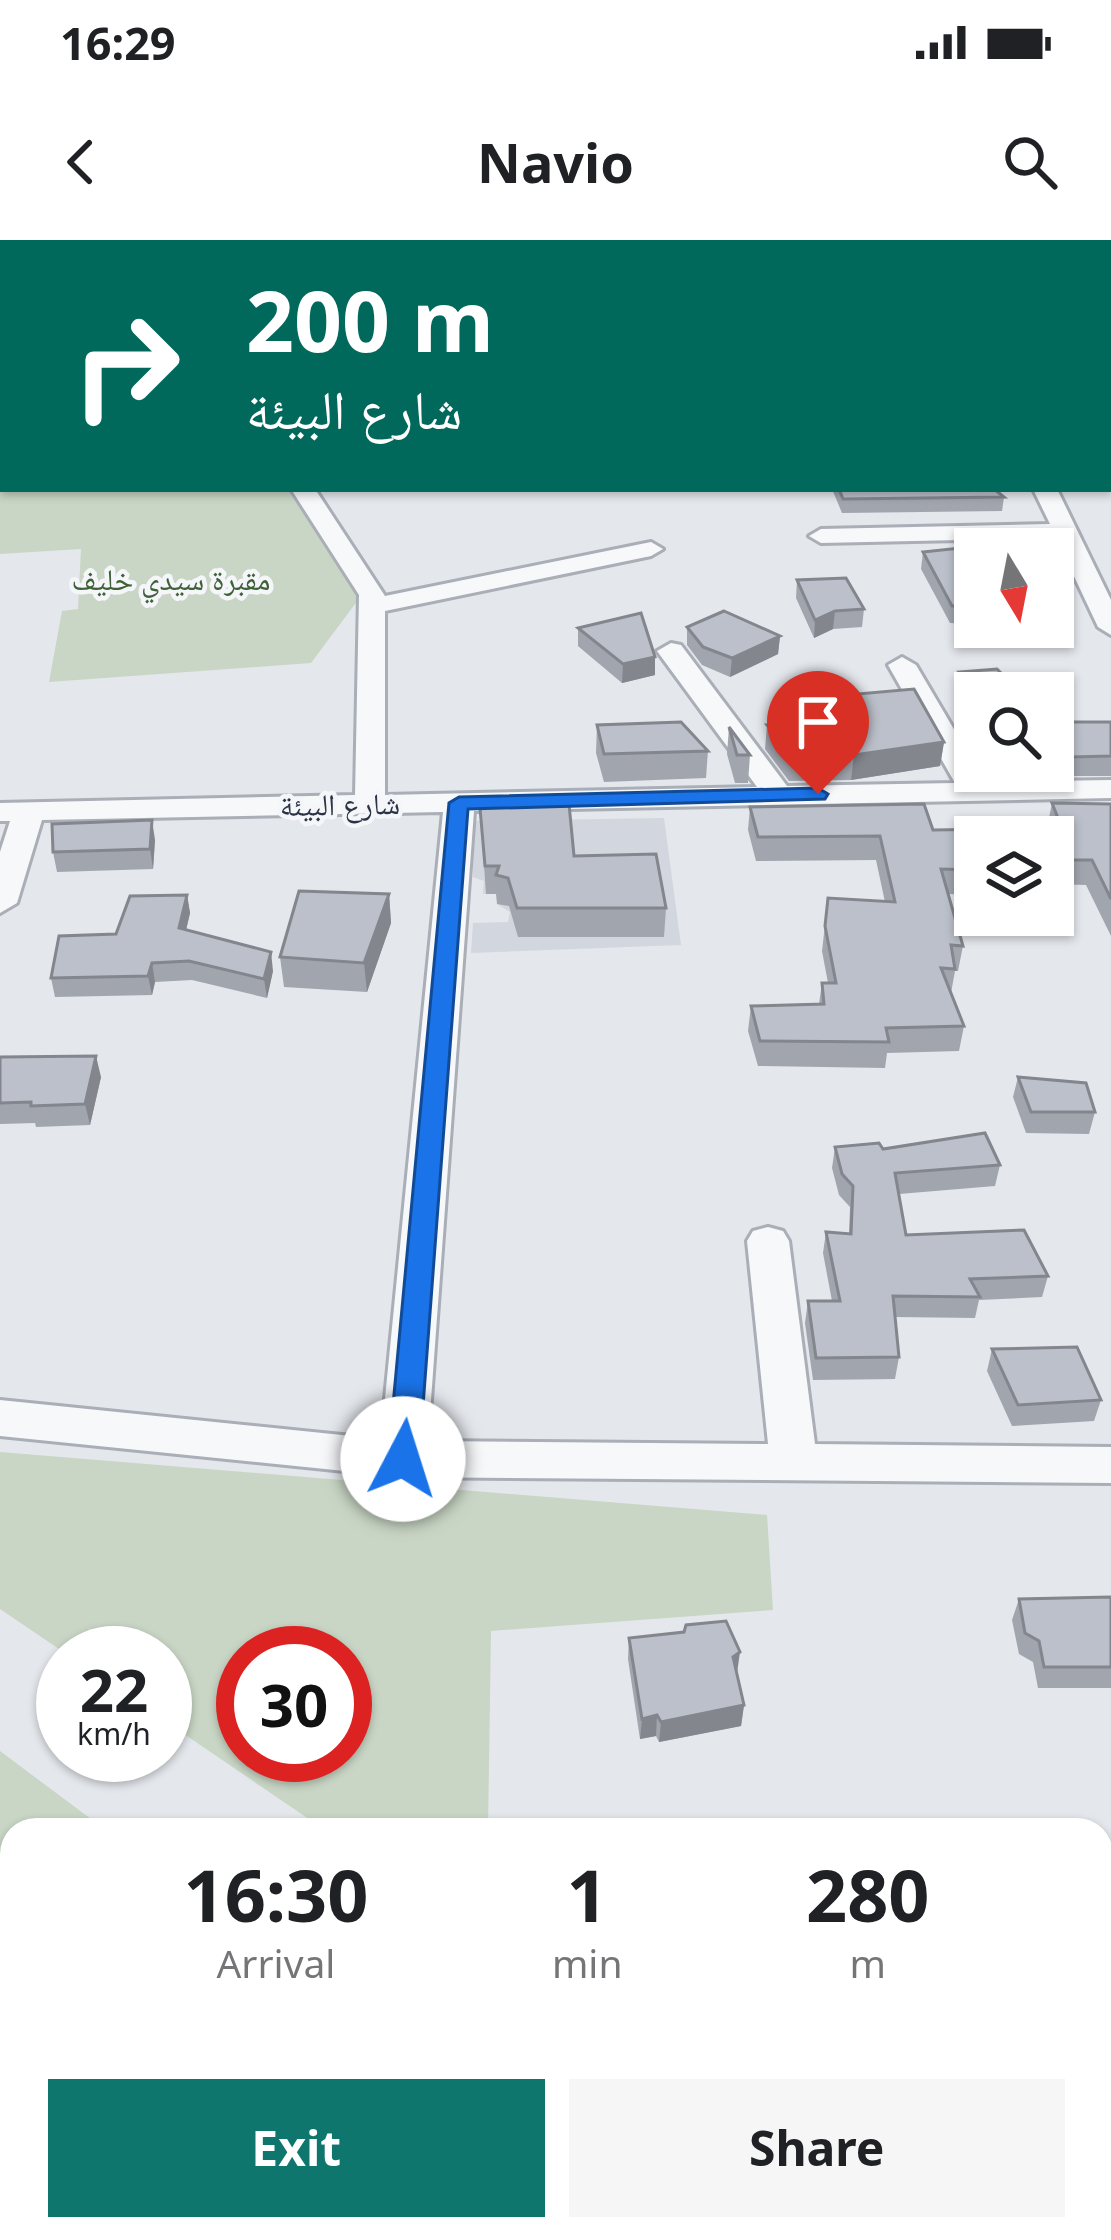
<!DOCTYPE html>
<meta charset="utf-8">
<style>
:root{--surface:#fff;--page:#f6f6f6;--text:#202124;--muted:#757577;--accent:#0f766e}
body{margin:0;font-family:"Noto Sans","Noto Naskh Arabic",sans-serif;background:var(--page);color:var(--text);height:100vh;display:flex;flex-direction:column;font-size:45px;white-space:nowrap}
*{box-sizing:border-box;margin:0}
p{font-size:39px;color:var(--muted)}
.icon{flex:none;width:66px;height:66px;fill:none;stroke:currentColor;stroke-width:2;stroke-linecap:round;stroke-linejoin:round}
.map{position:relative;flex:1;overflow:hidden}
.details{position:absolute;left:0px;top:1578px;width:1113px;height:423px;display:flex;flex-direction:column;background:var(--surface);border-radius:36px 36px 0 0;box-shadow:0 3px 9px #0004}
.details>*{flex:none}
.banner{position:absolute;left:0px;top:0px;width:1113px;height:252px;box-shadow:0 3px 9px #0004;background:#00695c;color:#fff;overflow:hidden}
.needle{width:78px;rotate:170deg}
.fabs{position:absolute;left:954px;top:288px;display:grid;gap:24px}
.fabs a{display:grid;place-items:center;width:120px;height:120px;border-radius:0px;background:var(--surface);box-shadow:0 3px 9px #0004;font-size:60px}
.speed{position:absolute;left:36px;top:1386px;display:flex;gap:24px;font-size:60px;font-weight:700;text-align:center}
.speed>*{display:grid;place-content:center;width:156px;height:156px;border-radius:50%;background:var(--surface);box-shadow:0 3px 9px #0004;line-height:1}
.speed small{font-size:30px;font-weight:400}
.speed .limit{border:18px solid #d22;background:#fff;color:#111}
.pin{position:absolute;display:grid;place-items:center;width:102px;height:102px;color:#fff;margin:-123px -51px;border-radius:50% 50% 50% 0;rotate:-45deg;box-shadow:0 0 12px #0007}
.pin .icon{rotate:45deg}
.me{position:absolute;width:132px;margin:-66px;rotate:5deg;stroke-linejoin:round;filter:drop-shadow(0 0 9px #0008)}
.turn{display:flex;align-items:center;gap:42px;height:252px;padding:0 48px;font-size:54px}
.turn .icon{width:156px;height:156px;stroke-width:2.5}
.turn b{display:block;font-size:84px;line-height:102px}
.eta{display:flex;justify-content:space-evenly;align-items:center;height:204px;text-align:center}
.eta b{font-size:72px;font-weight:700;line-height:84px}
.cta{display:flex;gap:24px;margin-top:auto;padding:24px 48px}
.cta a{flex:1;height:138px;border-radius:0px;background:var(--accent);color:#fff;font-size:48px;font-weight:700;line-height:138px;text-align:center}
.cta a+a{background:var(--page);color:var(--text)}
.status{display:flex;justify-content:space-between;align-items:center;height:84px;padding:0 60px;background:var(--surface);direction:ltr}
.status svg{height:33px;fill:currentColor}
header{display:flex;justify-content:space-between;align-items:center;height:156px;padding:0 48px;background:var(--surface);font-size:54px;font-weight:700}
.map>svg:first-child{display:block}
.built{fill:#d2d6de}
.green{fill:#c9d6c5;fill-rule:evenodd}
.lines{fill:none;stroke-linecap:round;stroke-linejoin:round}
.minor-casing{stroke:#a9aeb7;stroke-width:6}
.minor{fill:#f7f8fa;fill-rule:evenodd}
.wall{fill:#a1a5ae}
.shaded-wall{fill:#83868d}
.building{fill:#bbc0ca;stroke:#83868d;stroke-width:3}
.route{fill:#1a73e8;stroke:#114b97;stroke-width:3}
.labels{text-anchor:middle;stroke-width:9;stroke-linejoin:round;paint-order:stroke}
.far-park-label{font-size:30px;fill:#3f6138;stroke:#f4f6f9}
.far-street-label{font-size:30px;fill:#2b3445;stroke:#f4f6f9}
</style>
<div class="status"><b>16:29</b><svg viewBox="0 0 49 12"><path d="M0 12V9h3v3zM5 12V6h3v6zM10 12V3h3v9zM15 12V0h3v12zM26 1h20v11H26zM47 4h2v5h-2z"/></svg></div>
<header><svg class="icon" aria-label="back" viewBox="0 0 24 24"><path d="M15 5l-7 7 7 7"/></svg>Navio<svg class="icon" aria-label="search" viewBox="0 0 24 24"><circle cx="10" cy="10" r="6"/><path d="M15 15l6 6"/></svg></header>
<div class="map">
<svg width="1111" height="2000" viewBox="0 0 1111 2000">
<rect width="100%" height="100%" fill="#e4e7ec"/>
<path class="built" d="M664,578L681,705L471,713L473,683L508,682L510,672L497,664L499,654H483L484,641L473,637V581Z"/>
<g class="green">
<path d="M0,31L3,249H293L364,352L311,423L49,442L62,371L78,369L81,309L0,314Z"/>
<path d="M0,1212L767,1275L773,1370L491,1391L488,1590H325L165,1481V1413H65L0,1369ZM243,1413H345V1515H243Z"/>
<path d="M0,1511L95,1582L88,1590H12V1675L0,1688Z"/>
</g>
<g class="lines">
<defs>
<g id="minor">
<path d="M8,0H27L29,3H10Z"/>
<path d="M60,0H79L81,3H62Z"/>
<path d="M916,0H932L933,3H917Z"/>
<rect x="0" y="22" width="3" height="10"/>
<rect x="1110" y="65" width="1" height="12"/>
<path d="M1111,207V221L1110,222V208Z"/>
<path d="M291,249H315L385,356L651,302L663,309L651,316L385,371V555L757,547L657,411L671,403L681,405L787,546L955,543L888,425L902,417L916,425L985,542L1111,540V558L474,571L428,1201L768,1204L747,1001L753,991L768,987L783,991L789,1001L815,1204L1111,1207V1243L403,1237L0,1196V1160L381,1199L443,572L42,580L17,663L0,673V612L10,581H0V563L355,555L359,355Z"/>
<path d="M1033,249H1057L1111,360V395L1098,387L1056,298L821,303L809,296L821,289L1050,284Z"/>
<path d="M761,1989H839L844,2000H765Z"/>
</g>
</defs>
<use href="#minor" class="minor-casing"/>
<use href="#minor" class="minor"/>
</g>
<g class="wall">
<path d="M488,0H851L857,3H495Z"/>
<path d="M1027,0H1111V62L1110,3H1035Z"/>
<path d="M832,249H994L1004,257L1002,271L842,273Z"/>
<path d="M975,309V384L950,383L921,329L923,312Z"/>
<path d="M797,340L864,369L862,387L833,389L814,398L796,358Z"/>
<path d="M687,387L780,396L778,414L730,437L702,425L687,405Z"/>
<path d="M578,388L655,435L622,443L578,406Z"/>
<path d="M959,432L975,453V478L956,451Z"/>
<path d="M835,456L944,502L940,526L851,540L789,541L765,509L767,485L834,484L832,480Z"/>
<path d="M1053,482H1111V536H1067L1060,525H1053Z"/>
<path d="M597,485L708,511L706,538L604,542L596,513Z"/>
<path d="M729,487L750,515L748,543H735L727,514Z"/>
<path d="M1052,563L1111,564V696L1086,645L1053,644V597H975V655L948,654L963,706L958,731H955L951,753L964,786L959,811L887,813L885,828L758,826L748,791L751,766L819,764L822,743H828L822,711L828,658L885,662L876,620L756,621L748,590L750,567L933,590L1047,588Z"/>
<path d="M480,568L574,616L666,668L664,697H518L509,666L497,664L496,654H486Z"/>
<path d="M155,600L153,629L57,632L53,612Z"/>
<path d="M389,654L391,683L367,752L284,747L280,717Z"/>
<path d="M187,655L190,673L186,690L273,731L267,758L192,740L155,742L152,755L55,757L51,738L116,694Z"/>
<path d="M0,817L101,837L90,885L36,887L35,883L0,884Z"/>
<path d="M1018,837L1095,872L1089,894L1026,893L1013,857Z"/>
<path d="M835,907L883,909L1000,925L995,946L899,954L906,995L1048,1036L1042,1057L979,1060L975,1078L895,1077L899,1117L895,1139L813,1140L805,1083L808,1061H832L823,1013L826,992L849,993L850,967L839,955L832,928Z"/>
<path d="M992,1109L1101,1160L1094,1181L1012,1186L987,1131Z"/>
<path d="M1111,1357V1448H1038L1033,1422L1019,1414L1012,1380L1019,1359Z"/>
<path d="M629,1398L737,1433L744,1465L741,1486L659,1502L656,1496L640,1499L628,1419Z"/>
<path d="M1101,1643L1111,1663V1702L1101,1704Z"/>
</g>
<g class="shaded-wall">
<path d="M835,371L833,389L814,398L815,380Z"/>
<path d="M780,396L778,414L730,437L732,418Z"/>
<path d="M655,417V435L622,443L623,424Z"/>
<path d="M944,502L940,526L851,540L854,515Z"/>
<path d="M152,580L155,600L153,629L150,609Z"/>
<path d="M389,654L391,683L367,752L364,723Z"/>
<path d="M187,655L190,673L182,707L179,688Z"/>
<path d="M271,712L273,731L267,758L264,739Z"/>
<path d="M152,723L155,742L152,755L148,736Z"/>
<path d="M96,816L101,837L90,885L85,864Z"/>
<path d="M740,1412L737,1433L733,1417Z"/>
<path d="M744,1465L741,1486L659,1502L661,1482Z"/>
<path d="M657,1475L656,1496L640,1499L642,1479Z"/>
</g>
<g class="building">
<path d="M513,0H851L857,3H524Z"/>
<path d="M1056,0H1111L1110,55V3H1063Z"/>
<path d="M1110,96H1111V185L1110,184Z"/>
<path d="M839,249H994L1004,257L843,259Z"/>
<path d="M979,306L982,309H975V366H952L923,312Z"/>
<path d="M846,338L864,369L835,371L815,380L797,340Z"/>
<path d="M724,371L780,396L732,418L703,407L687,387Z"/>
<path d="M641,373L655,417L623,424L578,388Z"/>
<path d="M997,429L1021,453H975V455L959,432Z"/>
<path d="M914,449L944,502L854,515L792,516L767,485L852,483L835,456Z"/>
<path d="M681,482L708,511L604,514L597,485Z"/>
<path d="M1053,482H1111V516L1071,517L1064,506H1053Z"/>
<path d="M729,487L750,515H737Z"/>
<path d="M1052,563L1111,564V659L1092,620H1053V597H975V630L941,629L963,706L951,705L955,729L941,728L964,786L886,788L889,802L760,801L751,766L824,764L822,743H836L825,686L828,658L895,662L880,596L758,597L750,567L924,564L933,590L1062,588Z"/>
<path d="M569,564L574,616L656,614L666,668H517L508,638L496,635L499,626H485L480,568Z"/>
<path d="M152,580L150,609L53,612L52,584Z"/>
<path d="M299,651L389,654L364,723L280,717Z"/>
<path d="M187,655L179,688L271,712L264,739L189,721L152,723L148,736L51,738L59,696L116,694L130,656Z"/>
<path d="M96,816L85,864L31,866V862L0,863V817Z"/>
<path d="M1018,837L1086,843L1095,872H1031Z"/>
<path d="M985,893L1000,925L895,933L906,995L1024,990L1048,1036L970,1039L980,1057L893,1056L899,1117L816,1118L808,1061H840L826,992L851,994L853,946L842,934L835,907L879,903L883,909Z"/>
<path d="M1077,1107L1101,1160L1018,1165L992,1109Z"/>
<path d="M1111,1357V1427H1044L1039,1401L1025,1393L1019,1359Z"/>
<path d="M726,1381L740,1412L733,1417L744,1465L661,1482L657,1475L642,1479L629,1398L684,1392L686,1385Z"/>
<path d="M1101,1643L1111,1663V1684L1101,1686Z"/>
<path d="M171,1989H430L439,2000H173Z"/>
<path d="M594,1989H719L712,2000H587Z"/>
</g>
<path class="route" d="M818,548L828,554L825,559L468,569L419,1219L414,1228H392L388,1219L449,563L459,557Z"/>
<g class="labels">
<g class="far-park-label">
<text x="171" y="350">مقبرة سيدي خليف</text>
</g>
<g class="far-street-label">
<text transform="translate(340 565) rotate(-1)" y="10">شارع البيئة</text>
</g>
</g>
</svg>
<div class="fabs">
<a><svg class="needle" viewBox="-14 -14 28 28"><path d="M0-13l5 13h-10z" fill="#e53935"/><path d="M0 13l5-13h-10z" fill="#757577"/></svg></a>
<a><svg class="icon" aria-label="search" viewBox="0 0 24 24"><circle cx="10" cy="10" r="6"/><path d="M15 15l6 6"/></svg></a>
<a><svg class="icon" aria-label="layers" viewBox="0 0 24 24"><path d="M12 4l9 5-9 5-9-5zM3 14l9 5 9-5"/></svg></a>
</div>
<div class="speed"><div>22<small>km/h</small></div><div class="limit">30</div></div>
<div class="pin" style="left:818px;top:554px;background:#d93025"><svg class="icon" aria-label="arrive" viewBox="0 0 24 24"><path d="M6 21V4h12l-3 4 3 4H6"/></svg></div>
<svg class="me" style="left:403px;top:1219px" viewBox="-20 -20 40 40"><circle r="19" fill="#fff"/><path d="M0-13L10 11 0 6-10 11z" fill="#1a73e8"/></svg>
<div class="banner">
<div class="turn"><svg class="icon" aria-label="right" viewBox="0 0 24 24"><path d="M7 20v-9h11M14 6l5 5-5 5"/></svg><div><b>200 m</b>شارع البيئة</div></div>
</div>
<section class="details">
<div class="eta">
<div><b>16:30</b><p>Arrival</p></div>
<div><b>1</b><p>min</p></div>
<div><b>280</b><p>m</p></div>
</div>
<div class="cta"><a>Exit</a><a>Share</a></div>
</section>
</div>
